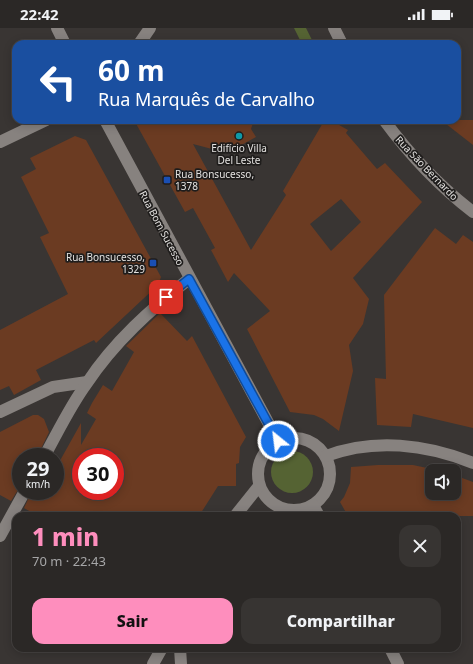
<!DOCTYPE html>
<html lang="pt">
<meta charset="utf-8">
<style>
:root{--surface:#2b2826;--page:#373432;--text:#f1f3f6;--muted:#a6a6a7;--line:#474443;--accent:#fe8ebd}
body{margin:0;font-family:"Noto Sans",sans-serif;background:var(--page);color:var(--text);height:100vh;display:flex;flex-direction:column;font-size:15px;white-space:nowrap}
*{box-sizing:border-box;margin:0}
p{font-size:13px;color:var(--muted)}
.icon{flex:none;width:22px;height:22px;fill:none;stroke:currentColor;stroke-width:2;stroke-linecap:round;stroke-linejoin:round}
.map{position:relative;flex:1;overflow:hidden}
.panel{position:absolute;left:12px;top:484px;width:449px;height:140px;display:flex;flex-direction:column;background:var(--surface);border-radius:12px;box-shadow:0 2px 10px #0003,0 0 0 1px var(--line)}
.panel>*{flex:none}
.guide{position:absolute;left:12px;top:12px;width:449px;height:84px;border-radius:12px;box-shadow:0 2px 10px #0003,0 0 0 1px var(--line);background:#1a4fa0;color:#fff;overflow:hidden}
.tools{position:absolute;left:425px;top:436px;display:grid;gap:8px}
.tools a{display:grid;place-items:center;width:36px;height:36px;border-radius:8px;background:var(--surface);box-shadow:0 2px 10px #0003,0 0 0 1px var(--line);font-size:20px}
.speed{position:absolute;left:12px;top:420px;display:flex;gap:8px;font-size:20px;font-weight:700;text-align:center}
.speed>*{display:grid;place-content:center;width:52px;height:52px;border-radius:50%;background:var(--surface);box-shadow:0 2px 10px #0003,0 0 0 1px var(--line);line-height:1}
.speed small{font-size:10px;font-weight:400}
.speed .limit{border:6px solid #d22;background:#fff;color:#111}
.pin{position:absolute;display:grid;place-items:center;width:34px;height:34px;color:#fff;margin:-17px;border-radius:8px;box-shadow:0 2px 6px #0006}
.me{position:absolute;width:44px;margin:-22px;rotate:331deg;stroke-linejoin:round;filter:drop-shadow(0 0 3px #0008)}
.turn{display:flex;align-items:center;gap:14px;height:84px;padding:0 20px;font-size:18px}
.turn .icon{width:52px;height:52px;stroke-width:2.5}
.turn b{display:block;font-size:28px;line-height:34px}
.round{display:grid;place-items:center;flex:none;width:42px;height:42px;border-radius:12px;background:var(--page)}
.overview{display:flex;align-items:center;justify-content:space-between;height:68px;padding:0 20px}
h1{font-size:24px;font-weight:800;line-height:30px;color:var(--accent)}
.action{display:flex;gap:8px;margin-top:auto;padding:8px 20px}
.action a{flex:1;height:46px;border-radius:12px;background:var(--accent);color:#111;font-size:16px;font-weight:800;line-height:46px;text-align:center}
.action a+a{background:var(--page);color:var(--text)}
.status{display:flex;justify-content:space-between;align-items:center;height:28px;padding:0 20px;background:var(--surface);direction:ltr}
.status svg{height:11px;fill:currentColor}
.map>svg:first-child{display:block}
.green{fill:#556333}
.building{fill:#6b3b22;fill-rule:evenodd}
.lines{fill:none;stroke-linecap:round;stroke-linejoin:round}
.street{stroke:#87827f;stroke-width:12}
.secondary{stroke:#87827f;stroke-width:12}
.route-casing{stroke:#114b97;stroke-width:10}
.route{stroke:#1a73e8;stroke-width:7}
.culture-dot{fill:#0f9aa8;stroke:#1f1d1c;stroke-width:1.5}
.transit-dot{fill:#1a4fb4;stroke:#1f1d1c;stroke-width:1.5}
.labels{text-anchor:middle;stroke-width:3.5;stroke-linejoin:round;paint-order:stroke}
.poi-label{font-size:10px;fill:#e4e2e0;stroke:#1f1d1c}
.street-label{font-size:10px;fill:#e4e2e0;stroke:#1f1d1c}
</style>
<div class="status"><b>22:42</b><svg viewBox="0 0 49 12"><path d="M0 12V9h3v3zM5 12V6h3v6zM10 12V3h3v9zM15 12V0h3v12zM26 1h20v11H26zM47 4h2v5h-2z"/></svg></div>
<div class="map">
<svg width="473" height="636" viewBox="0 0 473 636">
<rect width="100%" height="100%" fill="#393533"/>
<g class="green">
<path d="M294,0H306L314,16H302Z"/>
<circle cx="292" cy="444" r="21"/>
</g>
<g class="building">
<path d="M134,92H254L251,101L256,109L227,125L193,116L251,222L286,167L283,163L324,93L330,96L332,93L348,102L346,105L377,141L385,135L422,174L353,250L369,271L363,296L349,317L353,343L339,403L323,391L314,387L290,384L247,301L270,283L234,245L228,254L211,222L215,220L193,180L185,184ZM341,171L361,194L331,223L310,196Z"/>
<path d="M441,92H473V117Z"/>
<path d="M75,108L86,112L161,249L158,257L96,315L94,312L36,342L41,352L14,367L9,358L0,362V302L68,266L40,209L49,205L21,149L36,141L30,130Z"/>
<path d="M435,200L456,216L463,207L473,214V400L413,386L411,399L377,397L375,350L386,351L384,267Z"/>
<path d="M160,285L187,313L192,308L246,409L240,419L239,435L236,436V458H218L199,488H38L24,480L32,463H55V429H53L54,426L57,438L81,395V417L96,391L87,385L92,375L103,357L112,363L134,324L126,318ZM81,429H115V463H81Z"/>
<path d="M33,387H38L44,391L49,404L37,429H21V457L11,473L0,467V404Z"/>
<path d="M378,437H413L441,443H432V465H454V447L473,454V488H348L340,474L344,469L350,455L351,439Z"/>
</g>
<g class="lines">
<g class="street">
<path d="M57,0L65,16"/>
<path d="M105,92L278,413"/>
<path d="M0,384L53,359L87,354"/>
<circle cx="294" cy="446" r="36"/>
<path d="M326,428C374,410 426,416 473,435"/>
<path d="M44,429C58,404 70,378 87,355C114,314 151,281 189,251"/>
<path d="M313,477L319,488"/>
<path d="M235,488L259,458"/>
<path d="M0,508L25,463"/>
<path d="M180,620L181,636"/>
<path d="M390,620L398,636"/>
<path d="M153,636L162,620"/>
</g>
<g class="secondary">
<path d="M334,0L342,16"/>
<path d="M139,16L150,0"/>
<path d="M384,92C409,126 439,158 473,184"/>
<path d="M0,114L46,92"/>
</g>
</g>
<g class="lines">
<defs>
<path id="route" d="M166,269L189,251L278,413"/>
</defs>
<use href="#route" class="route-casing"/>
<use href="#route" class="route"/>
</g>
<circle class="culture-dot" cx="239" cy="108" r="4"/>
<g class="transit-dot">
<rect x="163" y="148" width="8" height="8" rx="2"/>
<rect x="149" y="231" width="8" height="8" rx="2"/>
</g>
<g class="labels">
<g class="poi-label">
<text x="239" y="124">Edifício Villa<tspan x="239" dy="12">Del Leste</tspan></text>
<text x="175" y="150" text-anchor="start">Rua Bonsucesso,<tspan x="175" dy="12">1378</tspan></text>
<text x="145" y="233" text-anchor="end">Rua Bonsucesso,<tspan x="145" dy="12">1329</tspan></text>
</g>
<g class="street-label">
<text transform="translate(427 140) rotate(46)" y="4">Rua São Bernardo</text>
<text transform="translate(162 200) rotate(62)" y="4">Rua Bom Sucesso</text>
</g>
</g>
</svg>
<div class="tools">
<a><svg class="icon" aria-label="sound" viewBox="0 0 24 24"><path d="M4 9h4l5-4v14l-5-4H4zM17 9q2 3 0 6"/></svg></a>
</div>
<div class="speed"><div>29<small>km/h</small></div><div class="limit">30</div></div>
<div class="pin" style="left:166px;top:269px;background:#d93025"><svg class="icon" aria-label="arrive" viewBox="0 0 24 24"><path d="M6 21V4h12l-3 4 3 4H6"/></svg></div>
<svg class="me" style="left:278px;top:413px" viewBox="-20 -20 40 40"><circle r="17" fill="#1a73e8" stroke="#fff" stroke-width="3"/><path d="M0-11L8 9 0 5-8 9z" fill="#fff"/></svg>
<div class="guide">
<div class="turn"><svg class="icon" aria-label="left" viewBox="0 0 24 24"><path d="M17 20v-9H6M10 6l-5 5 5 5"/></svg><div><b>60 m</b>Rua Marquês de Carvalho</div></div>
</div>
<section class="panel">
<div class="overview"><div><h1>1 min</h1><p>70 m · 22:43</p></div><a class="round"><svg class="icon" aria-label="close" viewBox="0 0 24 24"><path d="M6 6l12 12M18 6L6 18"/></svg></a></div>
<div class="action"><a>Sair</a><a>Compartilhar</a></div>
</section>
</div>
